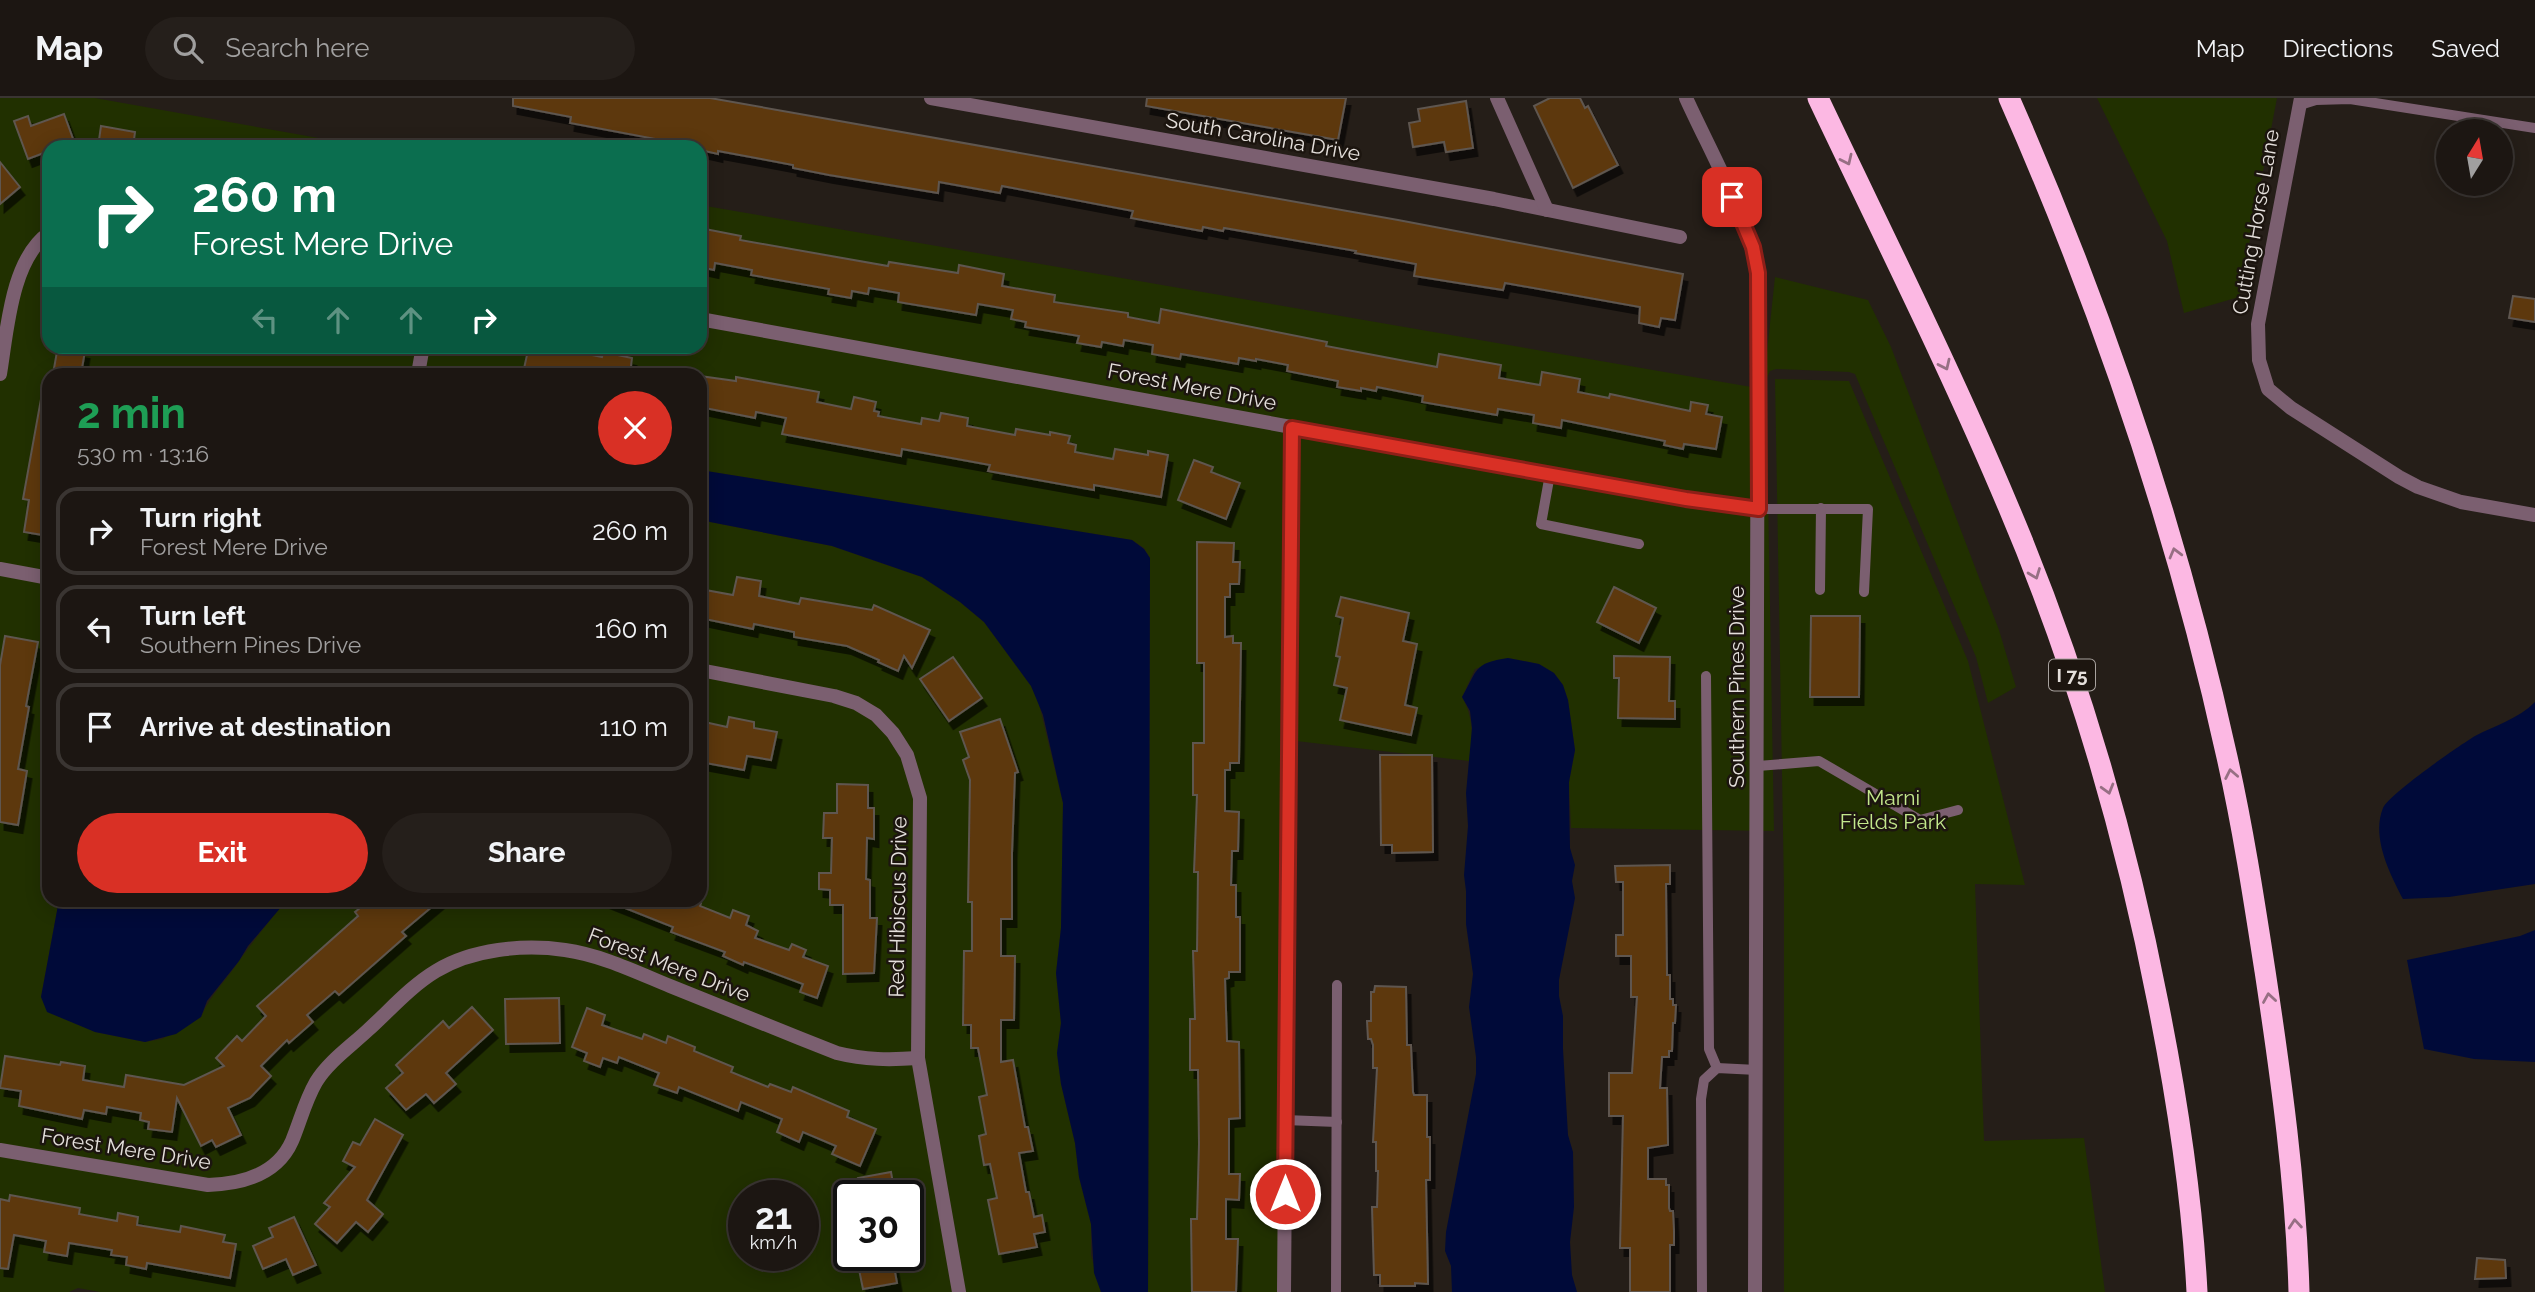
<!DOCTYPE html>
<meta charset="utf-8">
<style>
:root{--surface:#1c1612;--page:#251f1b;--text:#f1f3f6;--muted:#a09f9f;--line:#3a3532;--accent:#d93025}
body{margin:0;font-family:Raleway,sans-serif;background:var(--page);color:var(--text);height:100vh;display:flex;flex-direction:column;font-size:26px;white-space:nowrap}
*{box-sizing:border-box;margin:0}
p{font-size:23px;color:var(--muted)}
.icon{flex:none;width:38px;height:38px;fill:none;stroke:currentColor;stroke-width:2;stroke-linecap:round;stroke-linejoin:round}
.map{position:relative;flex:1;overflow:hidden}
.sheet{position:absolute;left:42px;top:270px;width:665px;height:539px;display:flex;flex-direction:column;background:var(--surface);border-radius:21px;box-shadow:0 4px 18px #0003,0 0 0 2px var(--line)}
.sheet>*{flex:none}
.guide{position:absolute;left:42px;top:42px;width:665px;height:214px;border-radius:21px;box-shadow:0 4px 18px #0003,0 0 0 2px var(--line);background:#0b6e4f;color:#fff;overflow:hidden}
.needle{width:46px;rotate:11deg}
.controls{position:absolute;left:2436px;top:21px;display:grid;gap:14px}
.controls a{display:grid;place-items:center;width:77px;height:77px;border-radius:50%;background:var(--surface);box-shadow:0 4px 18px #0003,0 0 0 2px var(--line);font-size:35px}
.speed{position:absolute;left:728px;top:1082px;display:flex;gap:14px;font-size:35px;font-weight:700;text-align:center}
.speed>*{display:grid;place-content:center;width:91px;height:91px;border-radius:50%;background:var(--surface);box-shadow:0 4px 18px #0003,0 0 0 2px var(--line);line-height:1}
.speed small{font-size:18px;font-weight:400}
.speed .limit{border:4px solid #111;border-radius:10px;background:#fff;color:#111}
.pin{position:absolute;display:grid;place-items:center;width:60px;height:60px;color:#fff;margin:-30px;border-radius:14px;box-shadow:0 4px 10px #0006}
.me{position:absolute;width:77px;margin:-38px;rotate:0deg;stroke-linejoin:round;filter:drop-shadow(0 0 5px #0008)}
.turn{display:flex;align-items:center;gap:24px;height:147px;padding:0 35px;font-size:32px}
.turn .icon{width:91px;height:91px;stroke-width:2.5}
.turn b{display:block;font-size:49px;line-height:60px}
.lanes{display:flex;align-items:center;height:66px;padding:0 35px;background:#0003;justify-content:center;gap:35px;direction:ltr}
.lanes .off{opacity:.35}
.round{display:grid;place-items:center;flex:none;width:74px;height:74px;border-radius:37px;background:var(--page)}
.summary{display:flex;align-items:center;justify-content:space-between;height:119px;padding:0 35px}
h1{font-size:42px;font-weight:700;line-height:52px;color:#1e9e55}
.action{display:flex;gap:14px;margin-top:auto;padding:14px 35px}
.action a{flex:1;height:80px;border-radius:42px;background:var(--accent);color:#fff;font-size:28px;font-weight:700;line-height:80px;text-align:center}
.action a+a{background:var(--page);color:var(--text)}
ul{padding:0;list-style:none}
li{display:flex;align-items:center;gap:21px;height:88px;margin:0 14px 10px;padding:0 21px;border:4px solid var(--line);border-radius:21px}
li div{flex:1}
li b{display:block;font-size:26px}
li em{font-style:normal}
header{display:flex;align-items:center;gap:42px;box-sizing:border-box;height:98px;padding:0 35px;background:var(--surface);border-bottom:2px solid var(--line)}
header strong{font-size:33px}
nav{display:flex;gap:38px;margin-inline-start:auto;font-size:24px}
.search{width:490px;height:63px;background:var(--page);display:flex;align-items:center;gap:18px;box-sizing:border-box;padding:0 24px;border-radius:38px;color:var(--muted);font-size:26px}
.map>svg:first-child{display:block}
.green{fill:#213000;fill-rule:evenodd}
.water{fill:#000a39}
.building{fill:#5d370e;stroke:#5e564f;stroke-width:2;filter:url(#shadow)}
.lines{fill:none;stroke-linecap:round;stroke-linejoin:round}
.lane{stroke:#7b5f70;stroke-width:10}
.street{stroke:#7b5f70;stroke-width:14}
.highway{stroke:#fcb8e3;stroke-width:21}
.oneway{stroke:#976f84}
.route-casing{stroke:#8d1f18;stroke-width:18}
.route{stroke:#d93025;stroke-width:12}
.labels{text-anchor:middle;stroke-width:5;stroke-linejoin:round;paint-order:stroke}
.shield{fill:#1c150f;stroke:#a8a29e;stroke-width:2}
.shield-label{font-size:19px;font-weight:bold;fill:#e4dfdb}
.street-label{font-size:21px;fill:#e4dfdb;stroke:#1c150f}
.park-label{font-size:21px;fill:#c3e88c;stroke:#1c150f}
</style>
<header>
<strong>Map</strong>
<div class="search"><svg class="icon" aria-label="search" viewBox="0 0 24 24"><circle cx="10" cy="10" r="6"/><path d="M15 15l6 6"/></svg>Search here</div>
<nav><a>Map</a><a>Directions</a><a>Saved</a></nav>
</header>
<div class="map">
<svg width="2535" height="1194" viewBox="0 0 2535 1194">
<defs>
<filter id="shadow"><feDropShadow dx="4.5" dy="8" stdDeviation="0" flood-color="#0009"/></filter>
</defs>
<rect width="100%" height="100%" fill="#251e18"/>
<g class="green">
<path d="M0,0H95L369,49H49V248H700V107L1763,291L1775,179L1868,202L1891,249L1999,532L2016,589L1988,605L1976,559L1855,276L1849,274L1776,271L1770,273L1766,282L1774,733L1571,730L1569,684L1575,652L1568,602L1563,587L1554,575L1539,566L1508,560L1475,571L1462,599C1474,620 1473,640 1469,663L1296,643L1285,1194H1148L1150,460L1144,450L1132,442L700,372V276H49V802H59L41,899L95,934L145,944L162,941L201,919C210,897 226,883 239,863C254,842 270,822 287,802H700V422L832,448L922,479L960,504L984,524L1031,588L1038,602L1063,705L1061,830L1056,875L1061,925L1057,956L1061,986L1075,1045L1079,1079L1091,1126V1157L1101,1194H100L78,1190L69,1194H0ZM744,1097H803V1157H744ZM849,1097H908V1157H849Z"/>
<path d="M2097,0H2277L2239,199L2184,215L2167,143Z"/>
<path d="M1775,281L1849,283L1968,563L2025,787L1975,786L1984,1043L2084,1040L2105,1194H1784V789Z"/>
</g>
<g class="water">
<path d="M700,372L1132,442L1144,451L1150,460L1148,1194H1101L1094,1175L1091,1126L1079,1079L1075,1045L1061,986L1057,955L1061,925L1056,875L1061,830L1063,705L1043,617L1031,588L984,524L960,504L922,479L832,448L700,422Z"/>
<path d="M1508,560L1539,566L1554,575L1563,587L1568,602L1575,652L1569,684V700L1570,750L1575,767L1572,783L1575,800L1559,882V898L1563,918V951L1568,1037L1573,1054L1574,1109L1570,1144L1572,1177L1577,1194H1452L1451,1168L1445,1153L1446,1134L1476,976V959L1469,909L1473,876L1466,826V793L1464,777L1468,728L1466,695L1472,630L1470,613L1462,599C1478,572 1473,565 1508,560Z"/>
<path d="M2535,604V786L2449,799L2403,801C2390,776 2371,739 2383,710C2388,697 2460,647 2475,638C2496,627 2518,621 2535,604Z"/>
<path d="M59,802H287L248,848L239,863L207,903L201,919L176,936L145,944L95,934L47,914L41,899Z"/>
<path d="M2535,832V964L2474,961L2424,951L2407,862L2520,838Z"/>
</g>
<g class="building">
<path d="M513,0H710L1398,122L1683,176L1675,222L1661,220L1659,229L1639,225L1640,209L1505,185L1503,192L1414,178L1416,166L1355,155L1356,153L1224,130L1223,133L1203,129L1202,133L1131,120L1133,113L1002,88L1000,95L939,84L938,95L829,77L793,70V67L718,53V56L700,52V49H681L682,46L570,25L571,19L513,8Z"/>
<path d="M1147,0H1346L1338,42L1146,8Z"/>
<path d="M1550,0H1580L1585,10L1588,8L1618,67L1573,90L1534,8Z"/>
<path d="M1466,3L1473,50L1446,54L1444,44L1413,49L1409,25L1420,23L1418,11Z"/>
<path d="M64,16L76,49H49V53L28,61L14,23L28,18L31,28Z"/>
<path d="M101,28L135,34L133,49H98Z"/>
<path d="M0,64L20,89L0,106Z"/>
<path d="M700,130L741,138L740,142L888,168L889,164L958,175L959,167L1004,176L1002,188L1055,197L1054,204L1128,215V219L1159,225L1161,211L1327,244L1326,248L1437,269L1439,256L1501,267L1499,280L1540,287L1542,274L1580,281L1578,294L1609,300L1610,296L1690,313L1691,304L1708,307L1706,316L1722,319L1716,351L1684,346L1683,351L1664,347L1665,343L1562,322L1561,330L1533,325L1534,317L1498,311L1497,317L1422,304L1423,298L1377,289L1376,293L1361,290V293L1337,289L1338,283L1287,273L1288,267L1256,261V263L1239,260L1238,266L1181,256L1180,261L1152,256L1153,247L1124,242L1123,248L1102,244L1101,249L1077,245L1079,238L1025,229L1026,224L1011,221L1013,212L978,206L976,217L898,204L899,195L869,190L868,196L852,193L851,200L828,196L829,191L751,177L752,172L715,165L714,172L700,169Z"/>
<path d="M2513,198L2535,201V224L2509,220Z"/>
<path d="M58,248L85,253L81,276H53Z"/>
<path d="M529,248H569L568,252L602,259L603,254L632,260L630,276L523,275Z"/>
<path d="M700,278L736,283V279L819,294L817,304L851,311L854,299L876,304L874,313L879,314L878,318L921,326L922,320L939,323L941,315L968,320L967,328L1015,337L1016,331L1050,337V334L1070,338L1068,345L1076,347L1075,354L1113,361L1115,351L1148,357V353L1168,357L1161,399L1094,387V392L988,373L990,367L902,351L901,358L782,336L786,320L756,314L755,320L700,309Z"/>
<path d="M41,301L49,302V438L24,434L29,402L23,401Z"/>
<path d="M1194,362L1213,369L1211,374L1240,385L1226,421L1178,402Z"/>
<path d="M1197,444L1234,445L1233,464H1240L1239,486H1230V499H1225V539L1233,538V545H1241L1239,665H1230V672H1225V713L1239,714L1238,753H1232L1231,787H1236V819H1240V874H1229V880L1225,881L1227,943L1239,944L1240,1020L1229,1021V1076H1240L1239,1102L1226,1101V1141H1238L1236,1194H1192L1191,1121H1197L1199,1046L1198,972H1190V921H1195L1193,853H1197L1198,774H1194L1197,697H1193V645H1204V565H1197Z"/>
<path d="M737,479L761,483L759,498L799,506L801,500L872,512L874,507L930,532L912,570L904,558L898,573L878,564L879,562L847,548L794,539V534L754,526L753,531L700,520V491L733,497Z"/>
<path d="M1614,489L1656,510L1639,545L1597,524Z"/>
<path d="M1341,499L1409,515L1403,543L1417,546L1405,607L1417,610L1411,637L1340,622L1347,590L1334,587L1340,559L1336,558L1343,520L1336,518Z"/>
<path d="M1811,518H1860L1859,599H1810Z"/>
<path d="M5,538L38,544L26,608L29,609L18,671L27,673L18,727L0,724V567Z"/>
<path d="M1614,558L1670,559L1669,603H1675V621L1618,620L1619,580H1614Z"/>
<path d="M953,559L982,600L949,623L920,581Z"/>
<path d="M729,619L754,624V630L777,634L771,662L747,658L744,672L700,664V623L727,629Z"/>
<path d="M1000,621L1018,674L1015,675L1012,755V821H1001V858H1015L1014,922H1001V964L1013,962L1025,1029H1028L1033,1053L1019,1055L1026,1094H1029L1034,1119L1042,1117L1045,1134L1034,1136L1037,1149L999,1156L988,1102L997,1100L990,1066L984,1067L979,1038L986,1036L979,999L987,997L978,950H971V927H963L964,853H972V804H968L970,682L963,662L969,659L960,634Z"/>
<path d="M1380,657H1432L1433,754L1392,755V747H1381Z"/>
<path d="M837,686L868,687V710H874V741L867,740L866,781L870,782V820H877L874,875L843,876V807H830V792L819,791V775H831L832,740H823L824,715H837Z"/>
<path d="M1670,767V786H1666L1667,877H1670V901H1673V907H1676L1675,925H1673L1672,953H1669V959H1662L1660,990H1667L1668,1047L1648,1050V1081H1666V1087H1669V1110L1670,1113H1673L1674,1133V1147H1670V1194H1630V1150H1620L1623,1018H1609V975H1632L1637,899H1631V858H1616V837H1623V784H1616L1615,768Z"/>
<path d="M370,802H440L402,834L406,838L339,897L335,893L307,917L313,924L289,945L287,942L261,968L271,978L250,1000L228,1010L241,1037L216,1049L212,1042L201,1048L177,1000L172,1034L148,1031L149,1024L140,1022L141,1015L107,1009L106,1016L84,1012L82,1021L19,1008L21,993L0,990L5,958L60,967L61,964L85,968L83,982L124,989L126,977L184,987L224,968L216,960L237,938L242,943L266,918L257,908L358,818L355,814Z"/>
<path d="M605,802H693L701,805L700,808L730,820L733,812L749,818L746,827L758,833L755,840L789,852L792,846L806,852L803,859L828,868L817,900L800,894L803,886L744,864L743,867L723,858L725,854L671,834L673,829Z"/>
<path d="M1375,888L1406,889L1407,947H1411L1413,994L1414,997H1427V1039H1430V1082H1426L1428,1186L1415,1185V1188H1380V1177H1374L1372,1109H1377L1378,1073H1376V1044H1373L1377,970H1373V947L1371,941H1368L1367,923H1371V894H1374Z"/>
<path d="M559,900L560,945L506,946L505,901Z"/>
<path d="M472,909L493,932L446,975L456,986L434,1005L426,996L406,1012L386,990L403,975L396,967L443,923L449,930Z"/>
<path d="M587,910L605,917L602,927L642,941L644,936L666,945L668,938L695,949L694,953L733,969L731,974L768,989L770,986L791,994L793,989L849,1013L847,1019L876,1031L860,1068L832,1056L836,1048L803,1034L799,1044L777,1034L782,1021L741,1004L738,1013L679,989L677,995L654,987L659,975L619,959L617,965L603,960L600,969L584,963L587,955L572,949Z"/>
<path d="M375,1021L403,1037L367,1102L383,1116L368,1134L356,1124L337,1145L315,1126L330,1109L324,1105L355,1069L343,1063L353,1044L360,1047Z"/>
<path d="M891,1074L895,1097H861L858,1080Z"/>
<path d="M10,1097L80,1110L79,1116L117,1123L118,1115L138,1119L137,1127L180,1134L181,1128L225,1137L223,1144L236,1146L230,1180L147,1165L146,1171L126,1167L127,1159L111,1157L112,1152L69,1145L67,1158L44,1154L46,1143L14,1137L8,1171L0,1170V1101L9,1103Z"/>
<path d="M294,1119L316,1167L293,1177L286,1161L263,1171L253,1148L273,1139L269,1130Z"/>
<path d="M856,1157H892L897,1185L863,1191Z"/>
<path d="M2477,1160L2505,1162L2506,1180L2475,1181Z"/>
</g>
<g class="lines">
<g class="lane">
<path d="M2300,7L2316,2L2350,1L2535,30"/>
<path d="M1550,376L1541,426L1639,446"/>
<path d="M1758,411H1868L1864,494"/>
<path d="M1820,492L1821,410"/>
<path d="M1706,578L1709,951L1717,970"/>
<path d="M1758,668L1819,663L1920,722L1958,712"/>
<path d="M1285,1022L1337,1024"/>
<path d="M1336,1194L1337,887"/>
<path d="M1702,1194L1701,1001L1704,982L1717,970L1757,972"/>
</g>
<g class="street">
<path d="M931,0L1494,101L1680,139"/>
<path d="M1497,0L1547,112"/>
<path d="M1686,0C1712,57 1745,113 1758,175L1755,1194"/>
<path d="M2301,0L2258,226L2259,262L2268,291L2291,310L2399,379L2418,389L2461,404L2535,417"/>
<path d="M700,221L1686,401L1758,411"/>
<path d="M0,276C7,234 11,161 49,135"/>
<path d="M418,276L423,248"/>
<path d="M0,471L49,480"/>
<path d="M700,572L834,598L856,605L876,617L893,635L907,657L920,700L918,960L959,1194"/>
<path d="M0,1052L208,1087C241,1086 277,1077 292,1043C300,1024 305,1003 316,984C328,964 351,948 368,932C390,912 411,888 436,873C472,851 523,846 565,852C601,857 636,874 670,888C725,910 781,933 837,955C865,962 890,962 918,960"/>
<path d="M1284,1194L1291,329"/>
</g>
<g class="highway">
<path d="M1818,0C1882,135 1950,270 2008,408C2076,568 2125,735 2158,905C2177,1000 2192,1097 2197,1194"/>
<path d="M2009,0C2103,213 2177,432 2227,659C2243,730 2254,802 2265,873C2281,979 2296,1087 2299,1194"/>
</g>
</g>
<defs><path id="oneway-chevron" d="M-2-3.5L2.5 0L-2 3.5" fill="none" stroke-width="1.6" stroke-linecap="round" stroke-linejoin="round" transform="scale(1.75)"/></defs>
<g class="oneway">
<use href="#oneway-chevron" transform="translate(1847 62) rotate(65)"/>
<use href="#oneway-chevron" transform="translate(1945 267) rotate(65)"/>
<use href="#oneway-chevron" transform="translate(2175 455) rotate(-105)"/>
<use href="#oneway-chevron" transform="translate(2035 476) rotate(69)"/>
<use href="#oneway-chevron" transform="translate(2231 676) rotate(-101)"/>
<use href="#oneway-chevron" transform="translate(2108 691) rotate(74)"/>
<use href="#oneway-chevron" transform="translate(2269 900) rotate(-99)"/>
<use href="#oneway-chevron" transform="translate(2295 1126) rotate(-95)"/>
</g>
<g class="lines">
<defs>
<path id="route" d="M1285,1096L1292,330L1686,401L1759,411L1758,175L1753,149L1732,99"/>
</defs>
<use href="#route" class="route-casing"/>
<use href="#route" class="route"/>
</g>
<g class="labels">
<rect class="shield" x="2049" y="561.5" width="46" height="31" rx="5"/>
<g class="shield-label">
<text x="2072" y="584">I 75</text>
</g>
<g class="street-label">
<text transform="translate(1263 39) rotate(10)" y="7">South Carolina Drive</text>
<text transform="translate(2256 124) rotate(-80)" y="7">Cutting Horse Lane</text>
<text transform="translate(1192 289) rotate(11)" y="7">Forest Mere Drive</text>
<text transform="translate(1737 589) rotate(-90)" y="7">Southern Pines Drive</text>
<text transform="translate(898 809) rotate(-89)" y="7">Red Hibiscus Drive</text>
<text transform="translate(669 867) rotate(21)" y="7">Forest Mere Drive</text>
<text transform="translate(126 1051) rotate(9)" y="7">Forest Mere Drive</text>
</g>
<g class="park-label">
<text x="1893" y="707">Marni<tspan x="1893" dy="24">Fields Park</tspan></text>
</g>
</g>
</svg>
<div class="controls">
<a><svg class="needle" viewBox="-14 -14 28 28"><path d="M0-13l5 13h-10z" fill="#e53935"/><path d="M0 13l5-13h-10z" fill="#a09f9f"/></svg></a>
</div>
<div class="speed"><div>21<small>km/h</small></div><div class="limit">30</div></div>
<div class="pin" style="left:1732px;top:99px;background:#d93025"><svg class="icon" aria-label="arrive" viewBox="0 0 24 24"><path d="M6 21V4h12l-3 4 3 4H6"/></svg></div>
<svg class="me" style="left:1285px;top:1096px" viewBox="-20 -20 40 40"><circle r="17" fill="#d93025" stroke="#fff" stroke-width="3"/><path d="M0-11L8 9 0 5-8 9z" fill="#fff"/></svg>
<div class="guide">
<div class="turn"><svg class="icon" aria-label="right" viewBox="0 0 24 24"><path d="M7 20v-9h11M14 6l5 5-5 5"/></svg><div><b>260 m</b>Forest Mere Drive</div></div>
<div class="lanes"><svg class="icon off" aria-label="left" viewBox="0 0 24 24"><path d="M17 20v-9H6M10 6l-5 5 5 5"/></svg><svg class="icon off" aria-label="ahead" viewBox="0 0 24 24"><path d="M12 20V5M6 11l6-6 6 6"/></svg><svg class="icon off" aria-label="ahead" viewBox="0 0 24 24"><path d="M12 20V5M6 11l6-6 6 6"/></svg><svg class="icon" aria-label="right" viewBox="0 0 24 24"><path d="M7 20v-9h11M14 6l5 5-5 5"/></svg></div>
</div>
<section class="sheet">
<div class="summary"><div><h1>2 min</h1><p>530 m · 13:16</p></div><a class="round" style="background:#d93025;color:#fff"><svg class="icon" aria-label="close" viewBox="0 0 24 24"><path d="M6 6l12 12M18 6L6 18"/></svg></a></div>
<ul>
<li><svg class="icon" aria-label="right" viewBox="0 0 24 24"><path d="M7 20v-9h11M14 6l5 5-5 5"/></svg><div><b>Turn right</b><p>Forest Mere Drive</p></div><em>260 m</em></li>
<li><svg class="icon" aria-label="left" viewBox="0 0 24 24"><path d="M17 20v-9H6M10 6l-5 5 5 5"/></svg><div><b>Turn left</b><p>Southern Pines Drive</p></div><em>160 m</em></li>
<li><svg class="icon" aria-label="arrive" viewBox="0 0 24 24"><path d="M6 21V4h12l-3 4 3 4H6"/></svg><div><b>Arrive at destination</b></div><em>110 m</em></li>
</ul>
<div class="action"><a>Exit</a><a>Share</a></div>
</section>
</div>
